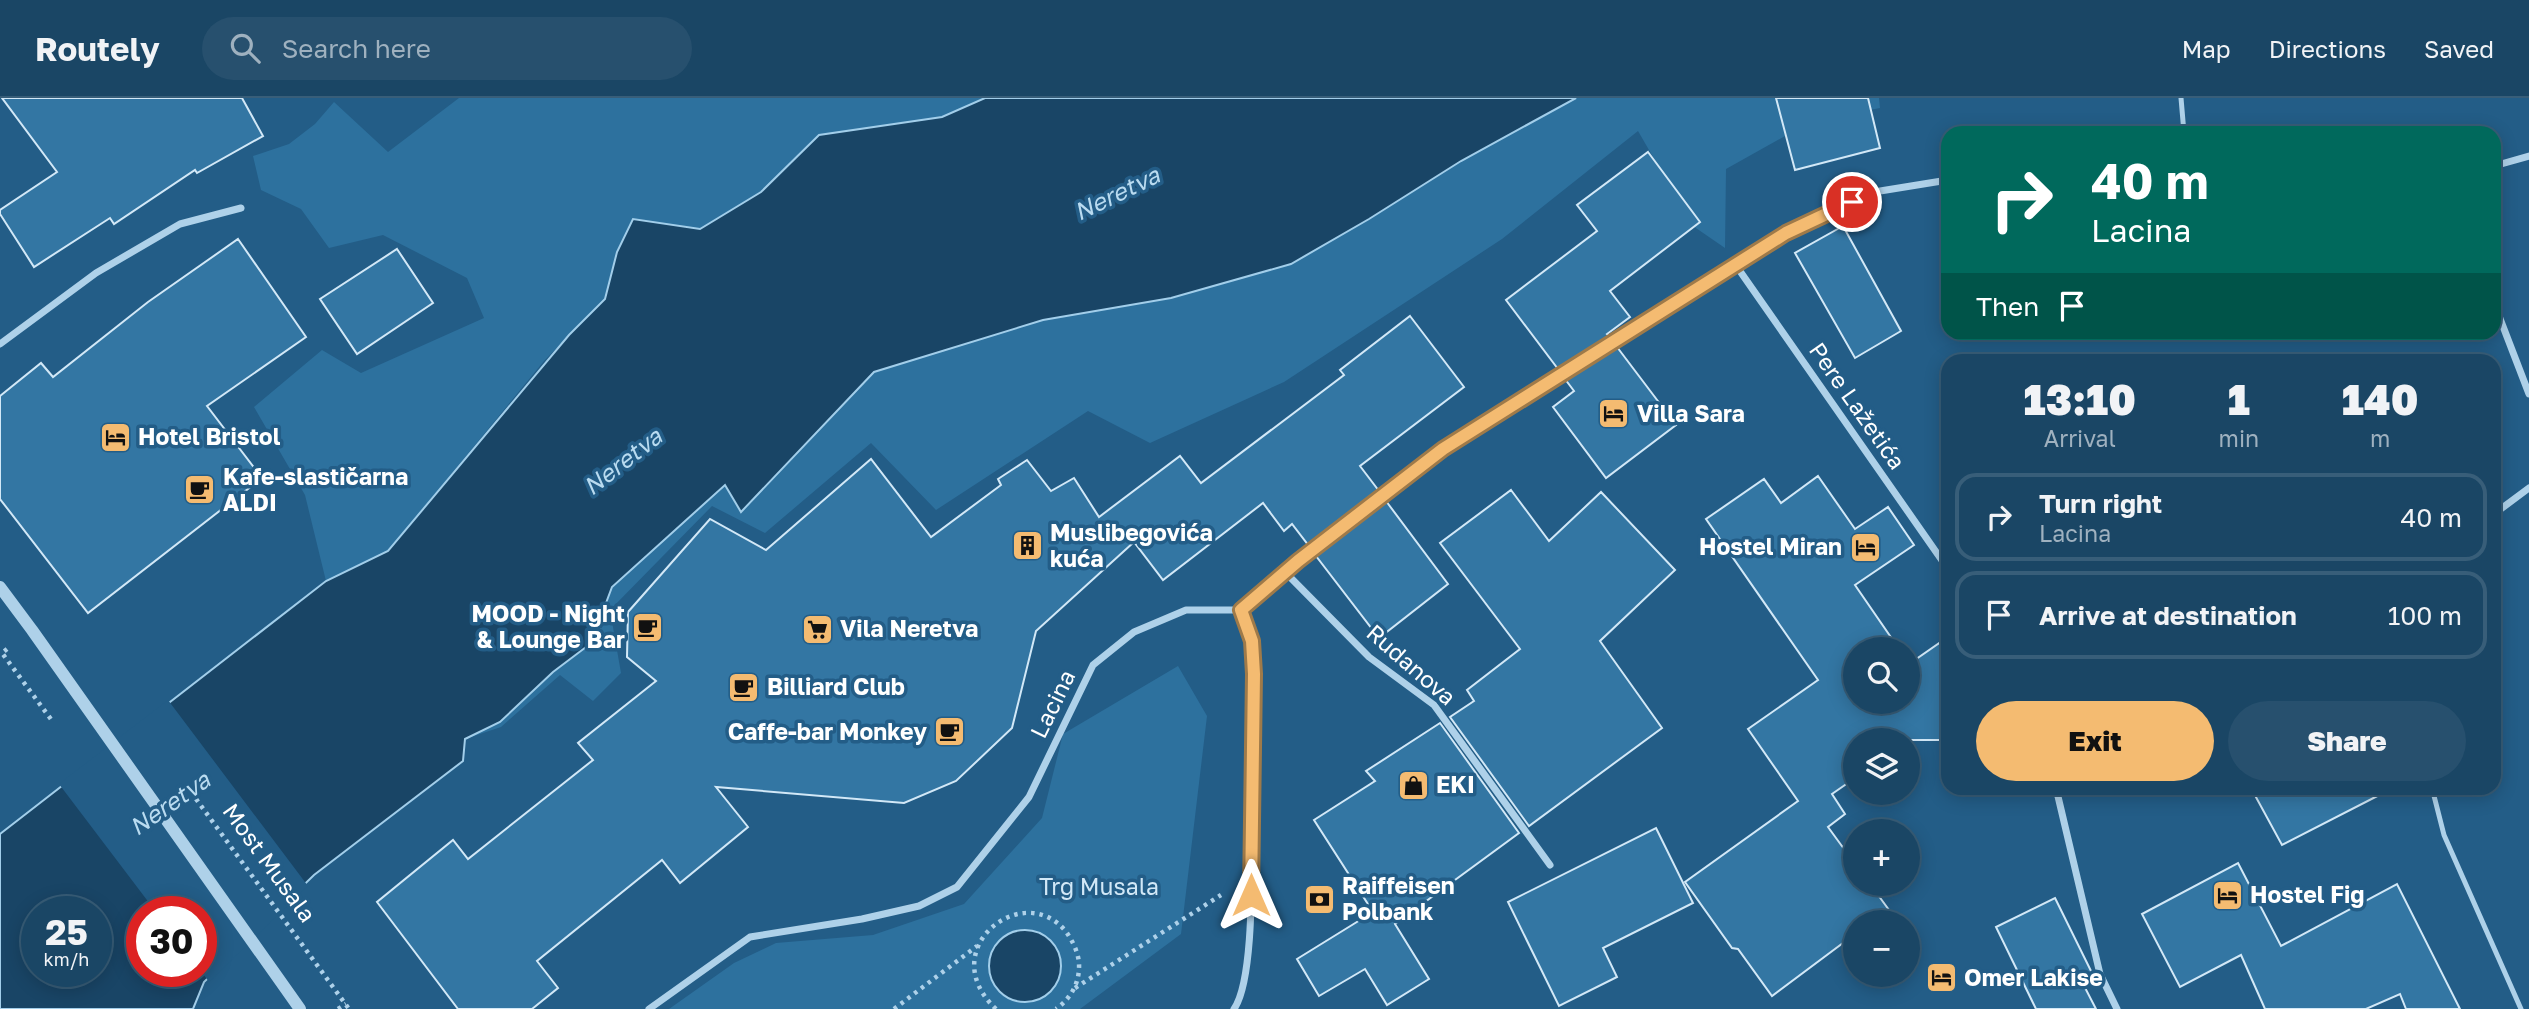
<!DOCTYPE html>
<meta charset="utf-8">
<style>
:root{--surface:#1a4665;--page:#27506e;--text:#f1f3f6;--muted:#9fb1bf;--line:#385e79;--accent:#f4bb71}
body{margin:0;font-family:"Golos Text",sans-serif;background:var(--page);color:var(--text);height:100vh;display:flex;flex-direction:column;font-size:26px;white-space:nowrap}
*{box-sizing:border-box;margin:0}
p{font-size:23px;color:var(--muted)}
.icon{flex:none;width:38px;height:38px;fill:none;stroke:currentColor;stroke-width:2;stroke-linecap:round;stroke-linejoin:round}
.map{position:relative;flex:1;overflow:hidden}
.drawer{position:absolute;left:1941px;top:256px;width:560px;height:441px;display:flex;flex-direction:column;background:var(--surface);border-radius:21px;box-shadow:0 4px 18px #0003,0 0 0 2px var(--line)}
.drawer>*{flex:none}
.guide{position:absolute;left:1941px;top:28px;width:560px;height:214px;border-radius:21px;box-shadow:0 4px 18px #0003,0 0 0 2px var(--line);background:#00695c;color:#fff;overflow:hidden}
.buttons{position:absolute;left:1843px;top:539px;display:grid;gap:14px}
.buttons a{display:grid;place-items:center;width:77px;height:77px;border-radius:50%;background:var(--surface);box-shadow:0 4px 18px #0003,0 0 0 2px var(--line);font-size:35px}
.speed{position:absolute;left:21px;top:798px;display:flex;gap:14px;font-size:35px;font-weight:700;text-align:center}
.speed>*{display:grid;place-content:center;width:91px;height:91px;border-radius:50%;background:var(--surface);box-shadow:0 4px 18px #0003,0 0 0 2px var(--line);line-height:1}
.speed small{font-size:18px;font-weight:400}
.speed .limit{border:10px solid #d22;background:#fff;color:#111}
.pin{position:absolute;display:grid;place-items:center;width:60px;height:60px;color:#fff;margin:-30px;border:4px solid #fff;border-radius:50%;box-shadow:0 2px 7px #0007}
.me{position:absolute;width:77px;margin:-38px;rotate:0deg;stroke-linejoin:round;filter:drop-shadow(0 0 5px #0008)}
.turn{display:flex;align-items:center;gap:24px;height:147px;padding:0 35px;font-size:32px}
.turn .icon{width:91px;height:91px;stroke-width:2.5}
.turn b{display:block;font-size:49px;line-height:60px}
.then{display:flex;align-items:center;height:66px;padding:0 35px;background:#0003;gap:14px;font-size:26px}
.eta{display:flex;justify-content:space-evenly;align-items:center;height:119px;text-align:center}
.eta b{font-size:42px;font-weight:800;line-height:49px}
.action{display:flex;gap:14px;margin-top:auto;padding:14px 35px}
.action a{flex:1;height:80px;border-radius:42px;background:var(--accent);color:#111;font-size:28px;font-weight:800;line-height:80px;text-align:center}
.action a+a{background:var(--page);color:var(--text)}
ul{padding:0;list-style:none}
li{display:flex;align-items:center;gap:21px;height:88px;margin:0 14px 10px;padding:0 21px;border:4px solid var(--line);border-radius:21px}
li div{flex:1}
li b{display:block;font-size:26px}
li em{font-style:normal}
header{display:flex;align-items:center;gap:42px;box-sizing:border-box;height:98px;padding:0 35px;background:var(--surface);border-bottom:2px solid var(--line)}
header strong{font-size:33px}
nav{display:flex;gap:38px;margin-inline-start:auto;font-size:24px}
.search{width:490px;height:63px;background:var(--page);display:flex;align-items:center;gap:18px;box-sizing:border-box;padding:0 24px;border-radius:38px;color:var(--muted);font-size:26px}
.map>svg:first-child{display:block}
.green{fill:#2d719e}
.water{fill:#194566;stroke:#a2ceea;stroke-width:2;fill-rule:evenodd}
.pier{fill:#235d87}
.building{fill:#3376a3;stroke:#d2e8f7;stroke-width:2}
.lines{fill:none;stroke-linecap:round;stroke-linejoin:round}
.path{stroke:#aed1e9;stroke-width:4.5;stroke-dasharray:3.5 5;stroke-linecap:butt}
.service{stroke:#aed1e9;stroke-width:5}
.minor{stroke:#aed1e9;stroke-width:7}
.tertiary{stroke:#aed1e9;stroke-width:12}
.route-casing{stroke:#9f7a49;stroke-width:18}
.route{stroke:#f4bb71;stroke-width:12}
.labels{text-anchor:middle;stroke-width:7;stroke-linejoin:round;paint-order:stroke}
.street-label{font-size:23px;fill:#fff;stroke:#235d87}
.poi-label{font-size:23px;font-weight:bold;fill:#fff;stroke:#235d87;text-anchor:start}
.park-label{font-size:23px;fill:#d2e8f7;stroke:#235d87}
.water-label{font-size:24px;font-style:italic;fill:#b9dbf0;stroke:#235d87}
</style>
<header>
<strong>Routely</strong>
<div class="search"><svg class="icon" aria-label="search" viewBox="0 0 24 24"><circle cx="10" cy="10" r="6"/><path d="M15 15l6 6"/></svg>Search here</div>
<nav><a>Map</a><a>Directions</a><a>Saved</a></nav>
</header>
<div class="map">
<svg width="2529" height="911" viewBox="0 0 2529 911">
<rect width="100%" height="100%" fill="#235d87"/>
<g class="green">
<path d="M459,0H985L942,19L819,37L761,94L700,131L633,121L617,154L605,201L544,263L388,453L326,483L305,397L254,309L322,252L361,275L484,220L467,180L383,137L329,150L301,111L261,92L253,58L289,46L315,26L334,4L388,54Z"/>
<path d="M1576,0H1879L1880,10L1810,24L1726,71L1725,150L1693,128L1638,33L1502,141L1284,284L1150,345L1088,313L936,412L871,345L765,435L712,408L610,512L621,575L593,603L560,577L501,629L465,641L500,624L553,574L598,540L603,513L612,489L726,386L741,414L874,274L1043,222L1171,200L1291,166L1369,121L1461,63Z"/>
<path d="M1178,568L1207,618L1181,836L1080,911H669L734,865L776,845L873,837L964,806L1042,720L1063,636Z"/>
</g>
<g class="water">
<path d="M985,0H1576L1461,63L1369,121L1291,166L1171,200L1043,222L874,274L741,414L725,387L612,489L603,513L598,540L553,574L500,624L465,641L463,663L314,777L204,884L193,911H0V736L326,483L388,453L569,237L605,201L617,154L633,121L700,131L761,94L819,37L942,19ZM37,814H96V873H37ZM142,814H201V873H142Z"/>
<circle cx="1025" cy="868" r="36"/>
</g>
<path class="pier" d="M168,602L308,788L209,884L201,873V814H156L59,686Z"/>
<g class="building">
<path d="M2,0H242L263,38L197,75L195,72L114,126L110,120L34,169L0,116V112L57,74Z"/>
<path d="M1776,0H1868L1880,50L1795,72Z"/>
<path d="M1648,54L1700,124L1610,193L1630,219L1607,236L1610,239L1558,271L1506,202L1597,133L1577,107Z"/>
<path d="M1843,128L1901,233L1855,260L1795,155Z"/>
<path d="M238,141L306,239L207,308L262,380L88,515L0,401V298L41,265L53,279L148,204Z"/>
<path d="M397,151L433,205L357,256L320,201Z"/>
<path d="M1410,218L1464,289L1360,368L1379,393L1309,448L1292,426L1284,433L1263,405L1163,482L1134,444L1036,533L1012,630L956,683L904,705L716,689L748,729L680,785L662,762L537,863L558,890L532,911H458L377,804L453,742L468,761L593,662L578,645L656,583L627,559L628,514L710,421L766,452L871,361L931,439L1001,387L998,381L1027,362L1051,393L1074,380L1099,419L1180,358L1201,385L1344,277L1340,272Z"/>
<path d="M1617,249L1676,327L1606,380L1553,309L1574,293L1565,281Z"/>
<path d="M1818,378L1855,431L1888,409L1914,447L1855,487L1899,551H1855V604H1908V564L1909,566L1948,539V642H1855V680L1832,696L1845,716L1828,729L1855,766V786H1870L1889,812L1872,824H1855V836L1772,898L1738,851L1732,850L1685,784L1798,703L1748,631L1818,582L1706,421L1764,381L1781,405Z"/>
<path d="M1511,392L1549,443L1601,394L1675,472L1600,543L1662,630L1529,728L1450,619L1474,603L1467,592L1520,551L1440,445Z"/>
<path d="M1386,403L1448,486L1379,540L1316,458Z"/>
<path d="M1440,625L1519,735L1395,826L1429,881L1387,907L1365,871L1319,898L1297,861L1373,814L1314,722L1375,683L1366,673Z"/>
<path d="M2251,690H2393L2282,747Z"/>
<path d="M1656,730L1693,805L1603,850L1617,879L1559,908L1508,804Z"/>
<path d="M2238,765L2281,848L2397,786L2460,911H2406L2400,896L2366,911H2265L2241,857L2180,889L2142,816Z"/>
<path d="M2055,800L2092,875L2080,880L2096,911H2036L1996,829Z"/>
</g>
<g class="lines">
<g class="path">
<path d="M7,551L2,555L53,624"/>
<path d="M191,694L349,911"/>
<path d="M1075,890L1221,797"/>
<path d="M338,911L346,906"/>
<path d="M894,911L977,848"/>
<path d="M996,911C932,851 1025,779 1067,835C1073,844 1078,854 1079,865C1080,885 1071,900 1056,911"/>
</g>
<g class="service">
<path d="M2181,0L2184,35"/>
<path d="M2432,690L2444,737L2521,911"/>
</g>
<g class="minor">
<path d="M2494,68L2529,58"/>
<path d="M1735,166L1948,471"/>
<path d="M2494,205L2529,296"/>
<path d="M0,246L96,175L180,126L241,110"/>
<path d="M2494,416L2529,390"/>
<path d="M1285,474L1369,559L1434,607L1550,767"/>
<path d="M2056,690L2100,876L2117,911"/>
<path d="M649,911L750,839L862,821L919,808L957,789L1029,699L1093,567L1134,534L1186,512H1241L1299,463L1443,351L1786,135L1874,94L1948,82"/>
<path d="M1234,911C1255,881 1251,766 1252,726C1252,676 1252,626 1254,576L1252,543L1241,512"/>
</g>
<path class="tertiary" d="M0,489L32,532L300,911"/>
</g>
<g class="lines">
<defs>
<path id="route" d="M1251,797L1254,576L1252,543L1241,512L1298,463L1443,351L1786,135L1852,104"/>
</defs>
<use href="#route" class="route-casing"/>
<use href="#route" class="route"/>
</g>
<defs>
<symbol id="hotel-square" viewBox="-11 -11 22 22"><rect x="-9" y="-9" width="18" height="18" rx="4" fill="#f4bb71" stroke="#235d87"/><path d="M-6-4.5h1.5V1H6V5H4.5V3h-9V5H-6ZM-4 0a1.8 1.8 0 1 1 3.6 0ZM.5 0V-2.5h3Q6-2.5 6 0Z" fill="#111"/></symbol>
<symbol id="cafe-square" viewBox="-11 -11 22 22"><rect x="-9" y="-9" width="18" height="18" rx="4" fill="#f4bb71" stroke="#235d87"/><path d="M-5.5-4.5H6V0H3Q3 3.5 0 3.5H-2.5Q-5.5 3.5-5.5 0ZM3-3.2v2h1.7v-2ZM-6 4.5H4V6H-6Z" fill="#111"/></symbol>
<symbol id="building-square" viewBox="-11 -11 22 22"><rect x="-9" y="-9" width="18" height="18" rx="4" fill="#f4bb71" stroke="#235d87"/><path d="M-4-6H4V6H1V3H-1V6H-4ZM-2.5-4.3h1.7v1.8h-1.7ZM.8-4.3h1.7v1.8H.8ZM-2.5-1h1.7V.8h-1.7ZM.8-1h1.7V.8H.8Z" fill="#111"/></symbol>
<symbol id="supermarket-square" viewBox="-11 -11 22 22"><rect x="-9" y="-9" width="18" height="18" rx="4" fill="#f4bb71" stroke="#235d87"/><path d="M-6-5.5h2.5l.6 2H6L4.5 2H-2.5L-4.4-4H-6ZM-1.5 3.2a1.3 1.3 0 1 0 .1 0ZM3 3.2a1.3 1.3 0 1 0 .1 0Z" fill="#111"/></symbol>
<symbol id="shop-square" viewBox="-11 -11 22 22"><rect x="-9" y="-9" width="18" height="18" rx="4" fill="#f4bb71" stroke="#235d87"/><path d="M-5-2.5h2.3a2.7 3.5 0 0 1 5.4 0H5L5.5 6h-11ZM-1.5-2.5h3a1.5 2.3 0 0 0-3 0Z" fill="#111"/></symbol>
<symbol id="bank-square" viewBox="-11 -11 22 22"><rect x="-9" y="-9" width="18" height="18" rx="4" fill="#f4bb71" stroke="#235d87"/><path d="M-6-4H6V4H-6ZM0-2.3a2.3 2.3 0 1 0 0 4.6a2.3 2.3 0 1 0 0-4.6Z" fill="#111"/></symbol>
</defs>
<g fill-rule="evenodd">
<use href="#hotel-square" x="1596" y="298" width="35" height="35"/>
<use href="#hotel-square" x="98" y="322" width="35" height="35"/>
<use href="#cafe-square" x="182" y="374" width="35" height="35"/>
<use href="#building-square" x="1010" y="430" width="35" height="35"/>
<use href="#hotel-square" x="1848" y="432" width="35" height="35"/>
<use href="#cafe-square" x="630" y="512" width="35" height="35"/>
<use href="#supermarket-square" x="800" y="514" width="35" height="35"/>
<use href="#cafe-square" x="726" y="572" width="35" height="35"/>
<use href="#cafe-square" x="932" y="616" width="35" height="35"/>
<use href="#shop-square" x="1396" y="670" width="35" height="35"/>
<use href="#hotel-square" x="2210" y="780" width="35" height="35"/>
<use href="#bank-square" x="1302" y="784" width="35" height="35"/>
<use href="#hotel-square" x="1924" y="862" width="35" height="35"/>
</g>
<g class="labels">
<g class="street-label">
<text transform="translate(1857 308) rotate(55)" y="8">Pere Lažetića</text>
<text transform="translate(1411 567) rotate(41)" y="8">Rudanova</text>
<text transform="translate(1053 606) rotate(-64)" y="8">Lacina</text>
<text transform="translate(269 765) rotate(54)" y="8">Most Musala</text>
</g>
<g class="poi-label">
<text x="1637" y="324">Villa Sara</text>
<text x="138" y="347">Hotel Bristol</text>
<text x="223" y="387">Kafe-slastičarna<tspan x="223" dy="26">ALDI</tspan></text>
<text x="1050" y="443">Muslibegovića<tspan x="1050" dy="26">kuća</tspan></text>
<text x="1842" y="457" text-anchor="end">Hostel Miran</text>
<text x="625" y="524" text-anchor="end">MOOD - Night<tspan x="625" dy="26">&amp; Lounge Bar</tspan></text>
<text x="840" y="539">Vila Neretva</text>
<text x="767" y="597">Billiard Club</text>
<text x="927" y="642" text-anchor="end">Caffe-bar Monkey</text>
<text x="1436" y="695">EKI</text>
<text x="1342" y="796">Raiffeisen<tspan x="1342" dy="26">Polbank</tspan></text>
<text x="2250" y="805">Hostel Fig</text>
<text x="1964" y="888">Omer Lakise</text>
</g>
<g class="park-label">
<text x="1099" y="797">Trg Musala</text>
</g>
<g class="water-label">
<text transform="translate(1117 96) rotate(-26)" y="8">Neretva</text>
<text transform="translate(623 364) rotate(-38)" y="8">Neretva</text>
<text transform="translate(170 706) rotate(-35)" y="8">Neretva</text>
</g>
</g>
</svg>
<div class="buttons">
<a><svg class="icon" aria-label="search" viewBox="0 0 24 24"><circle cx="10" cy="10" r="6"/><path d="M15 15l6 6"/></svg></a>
<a><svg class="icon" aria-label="layers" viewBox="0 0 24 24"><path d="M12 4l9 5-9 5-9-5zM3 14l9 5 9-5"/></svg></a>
<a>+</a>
<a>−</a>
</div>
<div class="speed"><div>25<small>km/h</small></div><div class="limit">30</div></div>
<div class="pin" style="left:1852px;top:104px;background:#d93025"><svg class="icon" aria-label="arrive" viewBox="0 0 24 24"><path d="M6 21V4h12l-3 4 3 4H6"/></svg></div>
<svg class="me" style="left:1251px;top:797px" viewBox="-20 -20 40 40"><path d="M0-17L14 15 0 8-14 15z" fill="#f4bb71" stroke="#fff" stroke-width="4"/></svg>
<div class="guide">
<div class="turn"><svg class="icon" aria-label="right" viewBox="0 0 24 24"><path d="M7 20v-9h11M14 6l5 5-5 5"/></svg><div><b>40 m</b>Lacina</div></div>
<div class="then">Then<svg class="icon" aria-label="arrive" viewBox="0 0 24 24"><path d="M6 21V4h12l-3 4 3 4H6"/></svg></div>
</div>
<section class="drawer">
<div class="eta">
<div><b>13:10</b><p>Arrival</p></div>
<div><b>1</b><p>min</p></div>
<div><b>140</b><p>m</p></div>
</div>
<ul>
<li><svg class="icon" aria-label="right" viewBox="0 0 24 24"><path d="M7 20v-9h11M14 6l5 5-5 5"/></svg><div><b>Turn right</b><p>Lacina</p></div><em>40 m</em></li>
<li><svg class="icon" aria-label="arrive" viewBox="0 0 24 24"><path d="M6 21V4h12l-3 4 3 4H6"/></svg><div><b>Arrive at destination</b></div><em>100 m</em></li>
</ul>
<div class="action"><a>Exit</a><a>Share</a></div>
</section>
</div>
